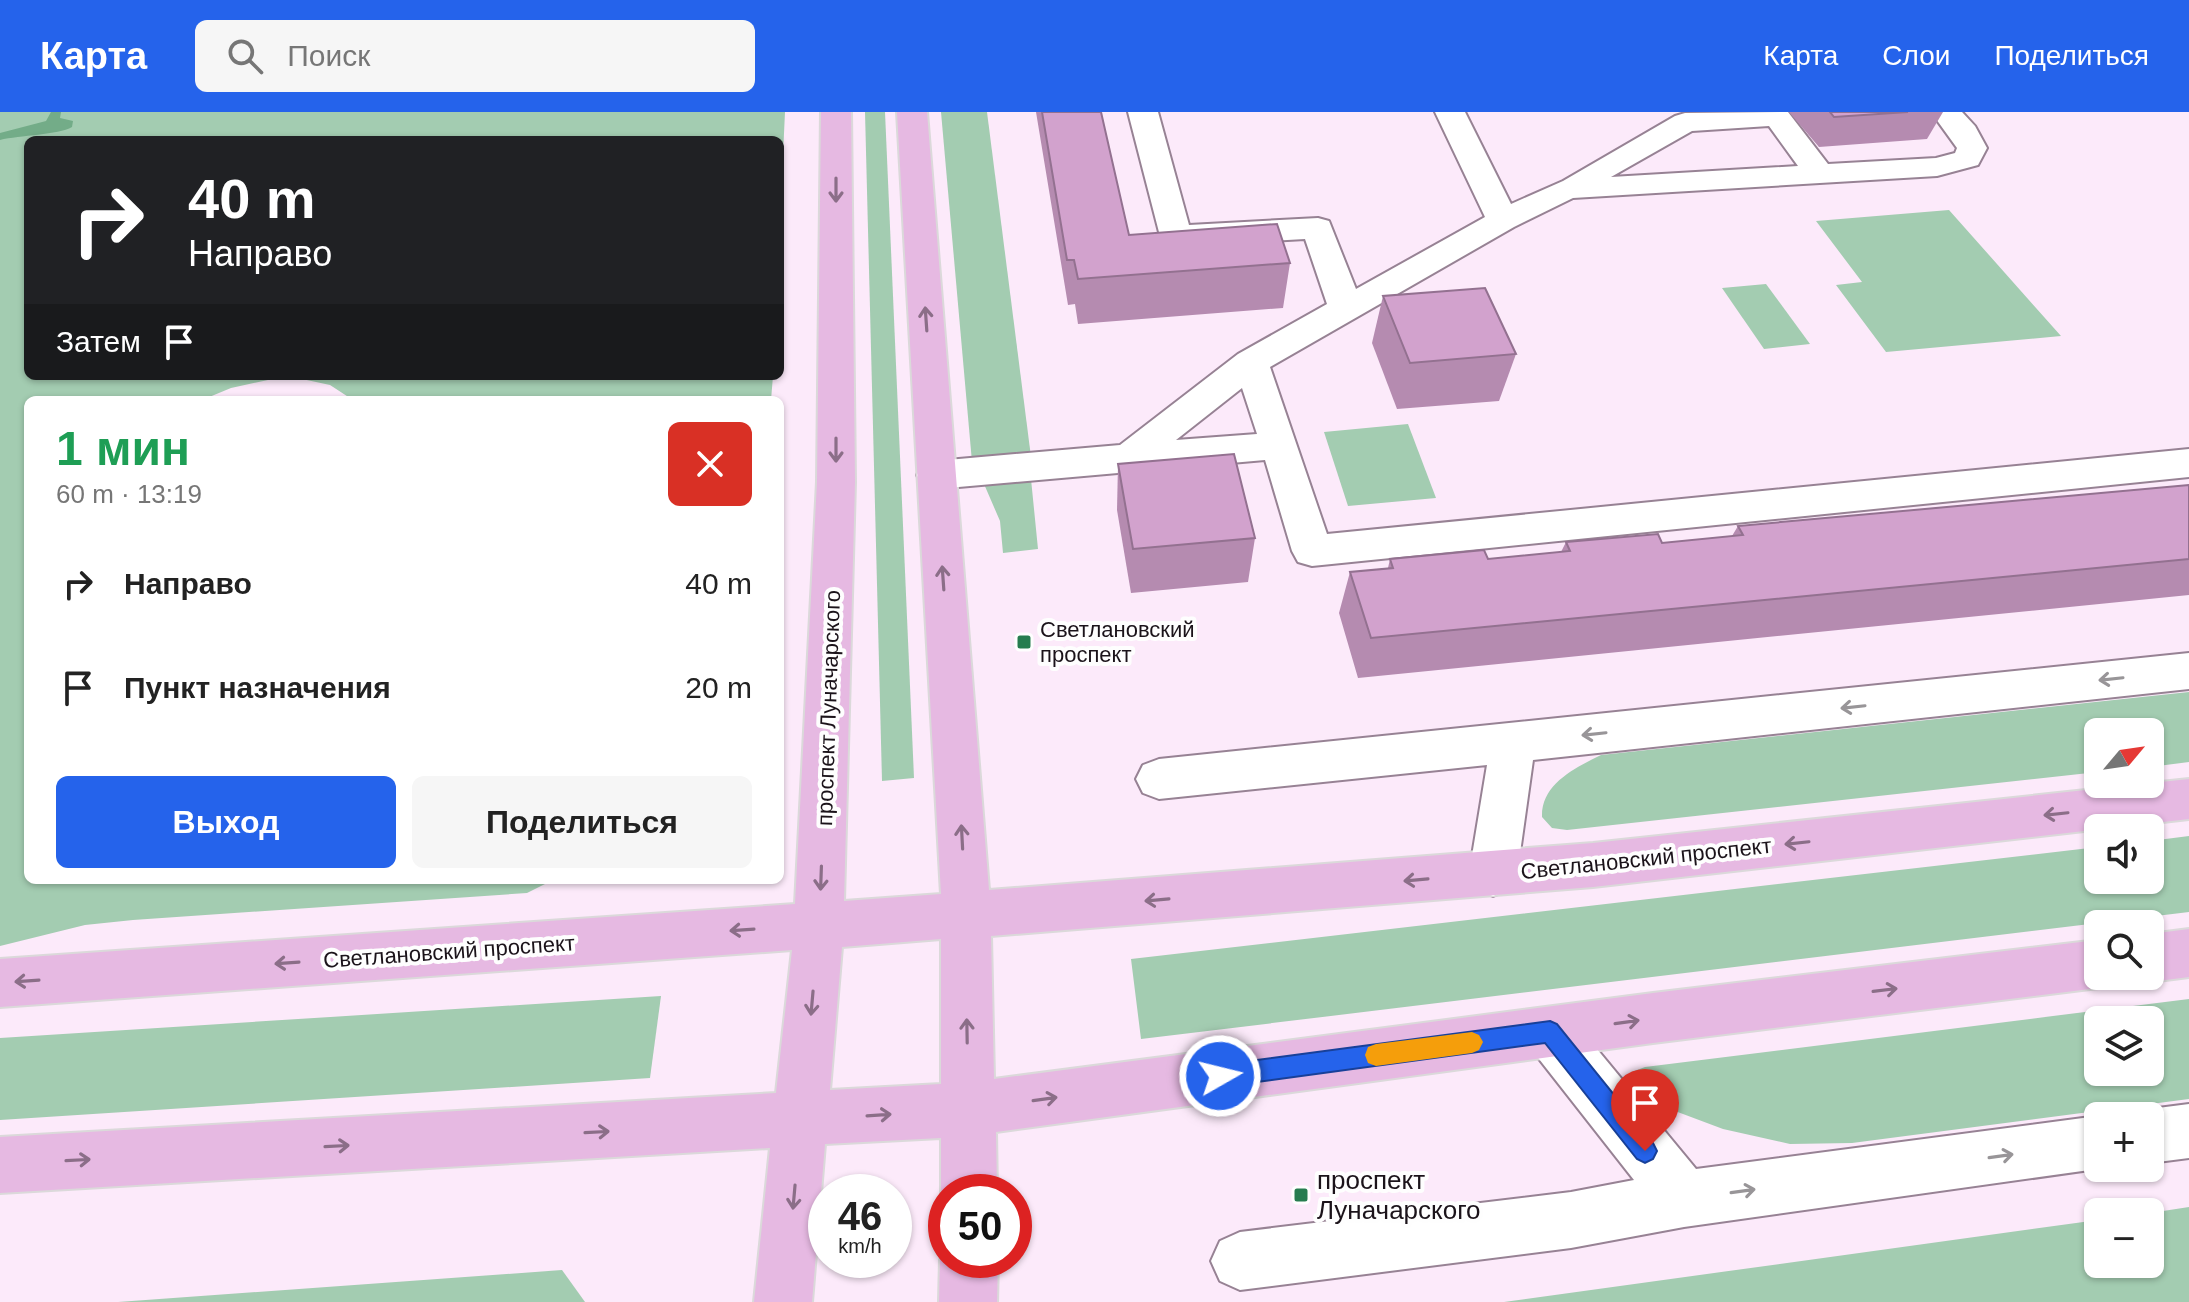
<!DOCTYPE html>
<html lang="ru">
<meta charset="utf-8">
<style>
:root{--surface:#fff;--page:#f6f6f6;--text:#222;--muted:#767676;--accent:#2563eb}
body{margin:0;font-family:Arial,sans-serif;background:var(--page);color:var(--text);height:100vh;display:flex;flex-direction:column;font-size:30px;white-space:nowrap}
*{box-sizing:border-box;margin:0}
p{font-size:26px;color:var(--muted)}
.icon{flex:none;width:44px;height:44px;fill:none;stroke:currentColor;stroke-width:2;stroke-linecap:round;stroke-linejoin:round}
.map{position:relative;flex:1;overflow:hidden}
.panel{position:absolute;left:24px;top:284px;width:760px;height:488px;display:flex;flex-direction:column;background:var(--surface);border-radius:12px;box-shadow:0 2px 6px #0004}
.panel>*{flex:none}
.top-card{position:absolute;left:24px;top:24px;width:760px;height:244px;border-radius:12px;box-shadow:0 2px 6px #0004;background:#202124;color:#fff;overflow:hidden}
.needle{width:52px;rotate:61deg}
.controls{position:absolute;left:2084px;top:606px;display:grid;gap:16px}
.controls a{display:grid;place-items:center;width:80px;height:80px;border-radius:12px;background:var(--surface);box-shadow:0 2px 6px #0004;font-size:40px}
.speed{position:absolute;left:808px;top:1062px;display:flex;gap:16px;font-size:40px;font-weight:700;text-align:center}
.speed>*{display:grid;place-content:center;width:104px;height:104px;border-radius:50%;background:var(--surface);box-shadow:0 2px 6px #0004;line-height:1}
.speed small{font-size:20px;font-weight:400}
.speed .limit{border:12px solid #d22;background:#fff;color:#111}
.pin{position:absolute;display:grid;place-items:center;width:68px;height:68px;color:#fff;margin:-82px -34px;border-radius:50% 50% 50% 0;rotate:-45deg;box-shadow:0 0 8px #0007}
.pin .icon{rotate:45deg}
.me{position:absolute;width:88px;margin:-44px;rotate:82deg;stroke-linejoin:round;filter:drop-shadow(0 0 6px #0008)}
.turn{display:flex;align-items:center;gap:28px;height:168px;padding:0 32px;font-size:36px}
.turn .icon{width:104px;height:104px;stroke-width:2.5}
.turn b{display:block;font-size:56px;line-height:68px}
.then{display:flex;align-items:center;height:76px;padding:0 32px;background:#0003;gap:16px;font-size:30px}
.round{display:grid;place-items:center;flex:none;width:84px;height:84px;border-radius:12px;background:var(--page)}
.summary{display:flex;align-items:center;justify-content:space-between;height:136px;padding:0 32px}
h1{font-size:48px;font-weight:700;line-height:60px;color:#1e9e55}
.action{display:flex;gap:16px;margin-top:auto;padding:16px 32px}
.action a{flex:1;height:92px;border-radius:12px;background:var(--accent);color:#fff;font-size:32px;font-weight:700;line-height:92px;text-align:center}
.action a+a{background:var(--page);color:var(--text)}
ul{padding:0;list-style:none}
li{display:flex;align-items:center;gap:24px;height:104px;padding:0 32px}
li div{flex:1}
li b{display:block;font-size:30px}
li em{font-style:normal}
header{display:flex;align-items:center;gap:48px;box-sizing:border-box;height:112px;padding:0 40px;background:var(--accent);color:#fff}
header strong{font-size:38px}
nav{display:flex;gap:44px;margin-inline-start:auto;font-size:28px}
.search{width:560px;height:72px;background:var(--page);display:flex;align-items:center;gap:20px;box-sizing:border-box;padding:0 28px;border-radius:12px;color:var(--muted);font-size:30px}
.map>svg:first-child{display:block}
.green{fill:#a3ccb1;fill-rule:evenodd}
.water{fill:#73ac88}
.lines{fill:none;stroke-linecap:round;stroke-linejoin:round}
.minor-casing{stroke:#978294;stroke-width:4}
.major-casing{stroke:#dbd9da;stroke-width:4}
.minor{fill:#fff;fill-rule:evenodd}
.major{fill:#e6b9e2;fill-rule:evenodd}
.wall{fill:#b58bb0}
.building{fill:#d2a2cd;stroke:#937190;stroke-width:2}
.oneway{stroke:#8b6e88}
.oneway2{stroke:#989598}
.route{fill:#2563eb;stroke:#184099;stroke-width:2}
.slow{fill:#f59e0b}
.poi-dot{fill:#267c4f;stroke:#fefefe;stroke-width:3}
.labels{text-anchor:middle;stroke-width:8;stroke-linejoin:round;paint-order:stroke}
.poi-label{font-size:22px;fill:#1b131a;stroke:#fefefe;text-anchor:start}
.street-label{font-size:22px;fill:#1b131a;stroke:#fefefe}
.near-poi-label{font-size:26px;fill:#1b131a;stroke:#fefefe;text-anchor:start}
</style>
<header>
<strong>Карта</strong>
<div class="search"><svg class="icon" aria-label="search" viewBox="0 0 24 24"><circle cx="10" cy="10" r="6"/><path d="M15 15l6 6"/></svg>Поиск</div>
<nav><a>Карта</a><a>Слои</a><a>Поделиться</a></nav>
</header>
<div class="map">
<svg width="2189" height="1190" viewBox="0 0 2189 1190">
<rect width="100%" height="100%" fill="#fceafa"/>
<g class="green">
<path d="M0,0H785L780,107V28H28V264H773L771,288H353L330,273L302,267L268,268L231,276L202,288H28V768H553L527,781L133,808L85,813L0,834Z"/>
<path d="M865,0H885L914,666L882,669Z"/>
<path d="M941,0H987L1031,345L972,350Z"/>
<path d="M1949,98L2061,224L1886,240L1836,173L1862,170L1816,109Z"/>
<path d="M1766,172L1810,232L1764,237L1722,176Z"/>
<path d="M1408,312L1436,386L1348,394L1324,320Z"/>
<path d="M1031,367L1038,437L1003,441L1000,409L984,372Z"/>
<path d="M2189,580V650L2150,655V620H2098V660L1567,718L1552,716L1542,705C1541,672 1575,656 1601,643Z"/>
<path d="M2189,724V800L1141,927L1131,847L2098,735V768H2150V729Z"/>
<path d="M661,884L650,966L0,1008V926Z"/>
<path d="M2189,887V987L1852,1031L1790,1032L1723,1017L1651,990L1635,978L1629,968L1632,960L1645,955ZM2098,908H2150V960H2098Z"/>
<path d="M2189,1095V1190H1504L2098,1108V1152H2150V1101Z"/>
<path d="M562,1158L585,1190H118Z"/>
</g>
<path class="water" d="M51,0H61L60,6L73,9L72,15C58,23 20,23 0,28V21L46,9Z"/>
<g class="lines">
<defs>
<g id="minor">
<path d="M1128,0H1158L1189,113L1318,106L1329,109L1356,177L1485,105L1435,0H1465L1511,92L1563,69L1675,4L1685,1L1788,0L1828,52L1936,46L1955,41L1957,36L1931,0H1962L1975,14L1987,36L1978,53L1937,64L1573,86L1514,115L1270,255L1327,422L2189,337V365L1312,454L1298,450L1292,439L1265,348L936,377L922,373L917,363L922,353L936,349L1120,333L1238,242L1327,192L1305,127L1176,134L1165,131L1160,124ZM1769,14L1798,54L1611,65L1692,19ZM1242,276L1257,322L1176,328Z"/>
<path d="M2189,541V577L1533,648L1517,762L1510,777L1493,784L1476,777L1469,762L1487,653L1159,687L1143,681L1136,667L1143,653L1159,647Z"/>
<path d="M1550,895L1568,902L1696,1057L2098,1004V1056H2104L1684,1115L1571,1136L1240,1178L1220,1169L1211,1149L1220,1129L1240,1120L1571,1080L1634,1068L1532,938L1524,920L1532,902Z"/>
<path d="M2189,992V1046L2150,1051V1004H2132L2150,997Z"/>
</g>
<g id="major">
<path d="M821,0H851L855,370L844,789L941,782L897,0H927L989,778L1593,731L2189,667V707L1593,775L991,824L994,967L1653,881L2098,828V864H2118L2116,869L2098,876L1653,931L996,1020L997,1080H946V1092L941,1080V1026L825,1032L812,1190H754L770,1036L0,1081V1025L776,981L792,838L0,895V847L795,792L817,370ZM941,827V972L830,978L842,835Z"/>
<path d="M2189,817V865L2150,870L2135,864H2150V822Z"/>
<path d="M946,1134V1148H998L997,1190H939L940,1148Z"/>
</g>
</defs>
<use href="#minor" class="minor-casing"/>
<use href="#major" class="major-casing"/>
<use href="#minor" class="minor"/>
<use href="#major" class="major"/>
</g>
<g class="wall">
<path d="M1036,0H1101L1129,123L1290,151L1283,196L1078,212L1075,192L1068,193Z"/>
<path d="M1789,0H1943L1927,27L1819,35Z"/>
<path d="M1383,184L1516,242L1499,289L1397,297L1372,231Z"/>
<path d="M1118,352L1255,426L1248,470L1131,481L1117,398Z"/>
<path d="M2189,373V483L1358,566L1339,501L1350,460L1388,456L1390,447H1488L1561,440L1566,430L1662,431L1732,424L1738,414Z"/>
</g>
<g class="building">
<path d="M1042,0H1101L1129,123L1277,112L1290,151L1078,167L1074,148H1067Z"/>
<path d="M1830,0H1908L1834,5Z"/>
<path d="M1485,176L1516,242L1410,251L1383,184Z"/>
<path d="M1234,342L1255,426L1133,437L1118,352Z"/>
<path d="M2189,373V447L1371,526L1350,460L1393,456L1390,447L1484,438L1488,447L1570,439L1566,430L1658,422L1662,431L1743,423L1738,414Z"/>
</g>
<defs><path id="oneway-shaft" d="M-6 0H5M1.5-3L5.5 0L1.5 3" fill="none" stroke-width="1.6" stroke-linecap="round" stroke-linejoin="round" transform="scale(2)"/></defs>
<g class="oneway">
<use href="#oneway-shaft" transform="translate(836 78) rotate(90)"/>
<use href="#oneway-shaft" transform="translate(926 207) rotate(-94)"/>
<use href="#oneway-shaft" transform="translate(836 338) rotate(90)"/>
<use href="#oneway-shaft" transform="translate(943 466) rotate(-94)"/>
<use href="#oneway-shaft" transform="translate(2056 702) rotate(174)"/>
<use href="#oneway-shaft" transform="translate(962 725) rotate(-93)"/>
<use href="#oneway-shaft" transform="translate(1797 731) rotate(174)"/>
<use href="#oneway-shaft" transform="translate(821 766) rotate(92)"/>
<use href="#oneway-shaft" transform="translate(1416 768) rotate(175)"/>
<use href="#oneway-shaft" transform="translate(1157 788) rotate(175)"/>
<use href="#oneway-shaft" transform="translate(742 818) rotate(176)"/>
<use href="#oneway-shaft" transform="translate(287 851) rotate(176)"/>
<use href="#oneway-shaft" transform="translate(27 869) rotate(176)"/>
<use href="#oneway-shaft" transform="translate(1885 878) rotate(-7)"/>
<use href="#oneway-shaft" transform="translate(812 891) rotate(95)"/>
<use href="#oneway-shaft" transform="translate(1627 910) rotate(-8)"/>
<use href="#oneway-shaft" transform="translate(967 919) rotate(-91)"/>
<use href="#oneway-shaft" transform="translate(1045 987) rotate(-8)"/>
<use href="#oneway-shaft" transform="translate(879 1003) rotate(-4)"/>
<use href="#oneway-shaft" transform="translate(597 1020) rotate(-3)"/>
<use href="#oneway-shaft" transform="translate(337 1034) rotate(-3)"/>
<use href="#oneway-shaft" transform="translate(78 1048) rotate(-3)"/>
<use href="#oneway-shaft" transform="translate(794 1085) rotate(95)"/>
</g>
<g class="oneway2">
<use href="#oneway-shaft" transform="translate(2111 567) rotate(174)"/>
<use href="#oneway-shaft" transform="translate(1853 595) rotate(174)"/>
<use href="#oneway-shaft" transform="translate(1594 622) rotate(174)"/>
<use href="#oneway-shaft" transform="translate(2001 1044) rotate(-8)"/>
<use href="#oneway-shaft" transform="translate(1743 1079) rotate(-8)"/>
</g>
<path class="route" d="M1550,909L1557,912L1653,1031L1657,1039L1653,1047L1645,1051L1637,1047L1545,931L1220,975L1213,971L1209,964L1213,956L1220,953Z"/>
<path class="slow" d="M1472,920L1479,923L1483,930L1479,938L1472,941L1376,954L1368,951L1365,943L1368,935L1376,932Z"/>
<g class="poi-dot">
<rect x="1016" y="522" width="16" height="16" rx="4"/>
<rect x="1293" y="1075" width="16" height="16" rx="4"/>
</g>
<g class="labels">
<g class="poi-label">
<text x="1040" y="525">Светлановский<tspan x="1040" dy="25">проспект</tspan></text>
</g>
<g class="street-label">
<text transform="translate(828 596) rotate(-88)" y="8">проспект Луначарского</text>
<text transform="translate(1646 746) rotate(-6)" y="8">Светлановский проспект</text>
<text transform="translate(449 839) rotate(-4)" y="8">Светлановский проспект</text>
</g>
<g class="near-poi-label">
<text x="1317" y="1077">проспект<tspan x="1317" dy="30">Луначарского</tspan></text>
</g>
</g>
</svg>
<div class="controls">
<a><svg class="needle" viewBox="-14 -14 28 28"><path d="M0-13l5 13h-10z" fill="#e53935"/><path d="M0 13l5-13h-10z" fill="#767676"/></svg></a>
<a><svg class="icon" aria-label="sound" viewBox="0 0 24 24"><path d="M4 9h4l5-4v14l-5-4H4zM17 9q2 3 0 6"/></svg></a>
<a><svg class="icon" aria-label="search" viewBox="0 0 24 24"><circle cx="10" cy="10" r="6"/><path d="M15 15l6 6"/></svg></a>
<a><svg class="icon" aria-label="layers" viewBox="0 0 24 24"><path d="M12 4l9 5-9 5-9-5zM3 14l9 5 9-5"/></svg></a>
<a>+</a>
<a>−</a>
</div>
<div class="speed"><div>46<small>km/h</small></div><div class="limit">50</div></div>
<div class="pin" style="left:1645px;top:1039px;background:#d93025"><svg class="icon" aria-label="arrive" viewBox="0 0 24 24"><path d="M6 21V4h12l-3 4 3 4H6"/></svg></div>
<svg class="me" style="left:1220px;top:964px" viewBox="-20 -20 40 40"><circle r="17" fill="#2563eb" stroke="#fff" stroke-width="3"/><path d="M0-11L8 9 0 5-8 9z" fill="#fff"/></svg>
<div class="top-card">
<div class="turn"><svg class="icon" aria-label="right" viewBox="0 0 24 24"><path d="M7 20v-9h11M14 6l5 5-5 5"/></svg><div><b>40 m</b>Направо</div></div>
<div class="then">Затем<svg class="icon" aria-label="arrive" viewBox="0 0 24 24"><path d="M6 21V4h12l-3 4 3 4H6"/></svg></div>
</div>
<section class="panel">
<div class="summary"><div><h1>1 мин</h1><p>60 m · 13:19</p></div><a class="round" style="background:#d93025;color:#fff"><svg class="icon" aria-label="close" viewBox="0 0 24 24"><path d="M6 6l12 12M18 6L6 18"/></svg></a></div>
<ul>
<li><svg class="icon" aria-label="right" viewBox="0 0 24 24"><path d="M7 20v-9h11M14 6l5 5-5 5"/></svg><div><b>Направо</b></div><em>40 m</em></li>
<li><svg class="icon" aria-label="arrive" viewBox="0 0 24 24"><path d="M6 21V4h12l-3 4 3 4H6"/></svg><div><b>Пункт назначения</b></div><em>20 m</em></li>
</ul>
<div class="action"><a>Выход</a><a>Поделиться</a></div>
</section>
</div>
